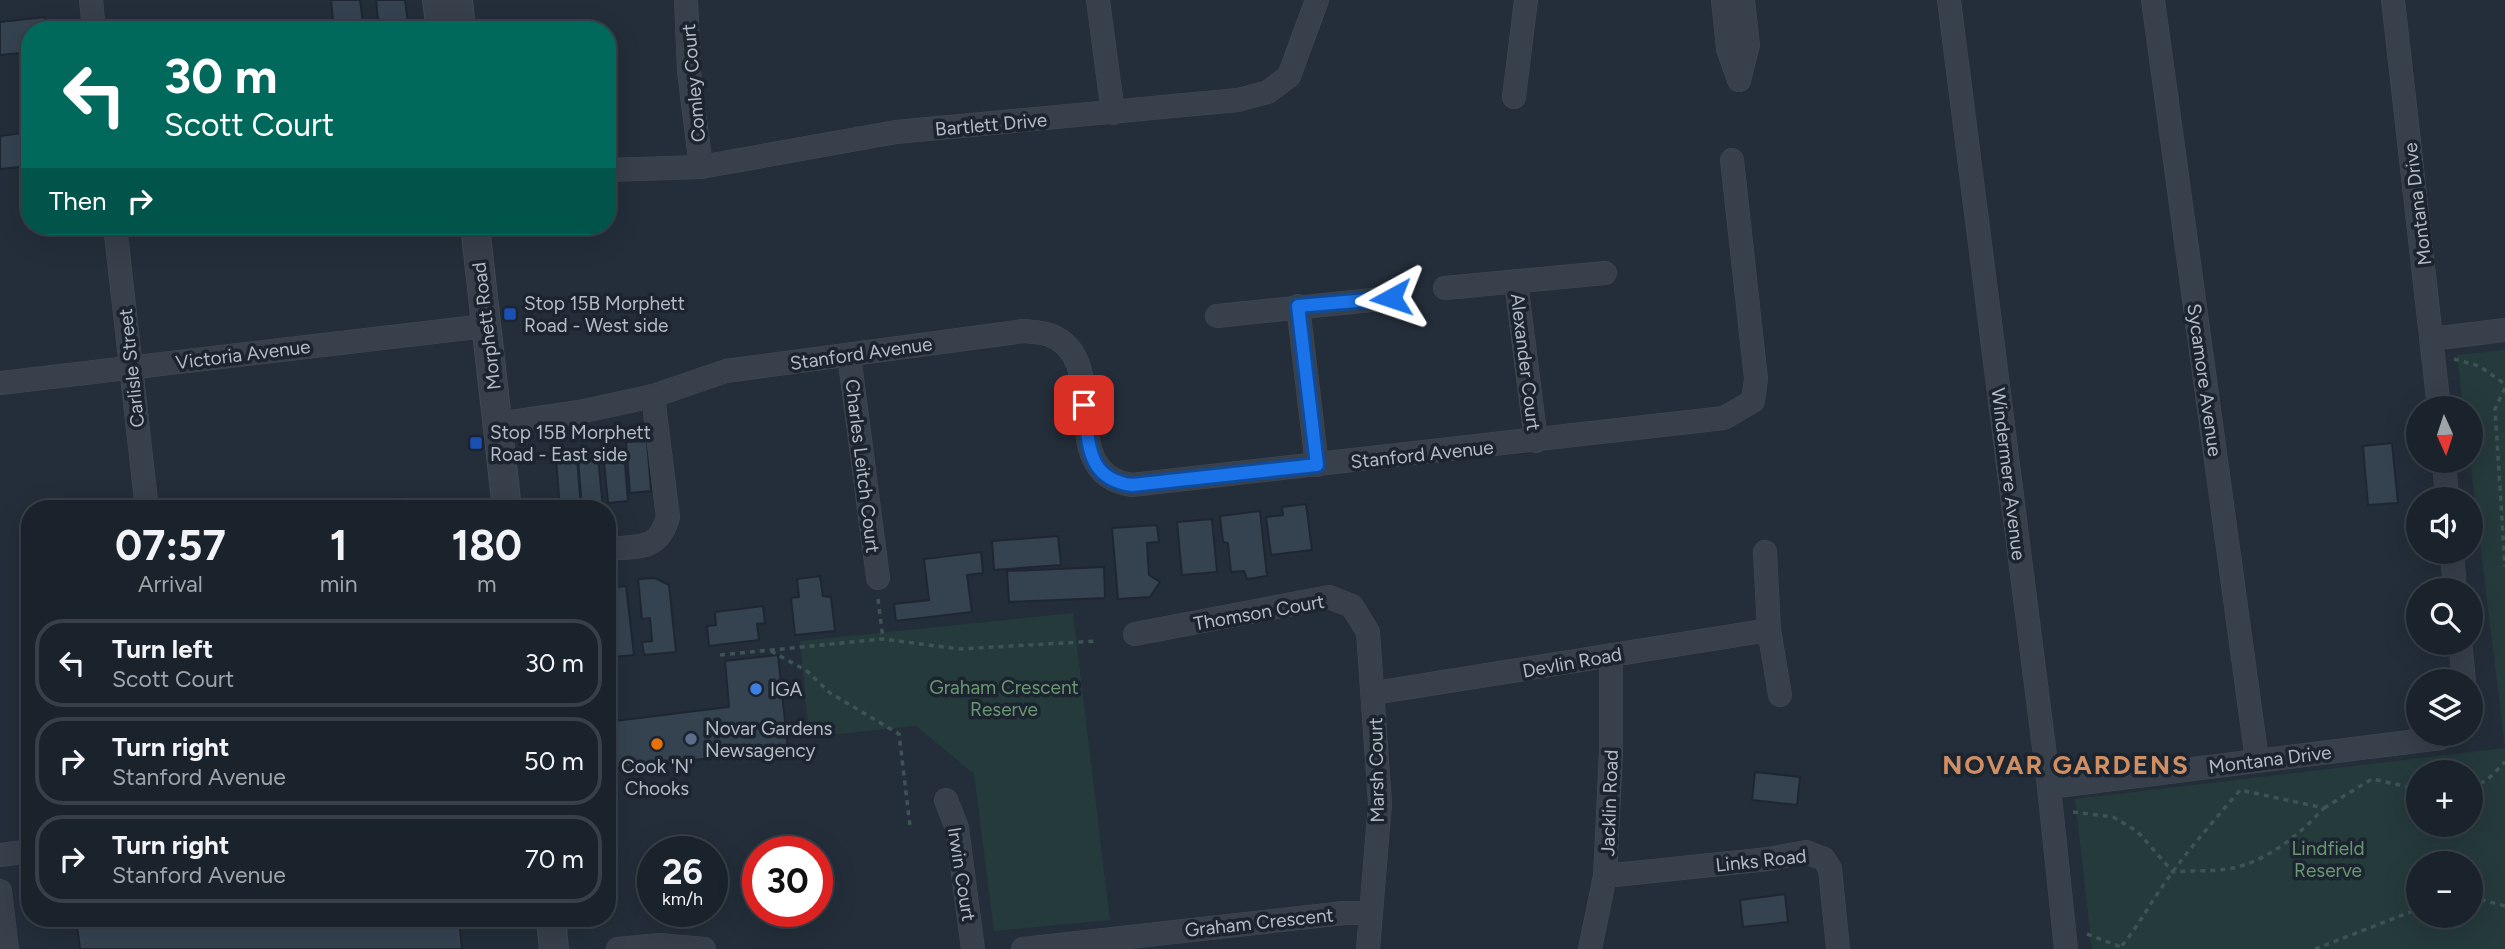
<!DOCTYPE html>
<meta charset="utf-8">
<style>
:root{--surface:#1a222c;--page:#232a34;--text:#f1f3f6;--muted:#9fa4a9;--line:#383f48}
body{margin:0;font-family:Figtree,sans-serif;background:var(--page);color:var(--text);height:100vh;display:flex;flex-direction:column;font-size:26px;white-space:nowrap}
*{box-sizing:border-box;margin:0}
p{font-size:23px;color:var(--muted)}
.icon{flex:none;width:38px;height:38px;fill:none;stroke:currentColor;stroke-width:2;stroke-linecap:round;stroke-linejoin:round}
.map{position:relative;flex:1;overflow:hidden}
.details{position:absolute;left:21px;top:500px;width:595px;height:427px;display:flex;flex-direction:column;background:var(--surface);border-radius:28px;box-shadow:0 7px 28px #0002,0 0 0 2px var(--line)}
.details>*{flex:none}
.top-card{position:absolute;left:21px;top:21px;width:595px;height:214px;border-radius:28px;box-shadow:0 7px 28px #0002,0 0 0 2px var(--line);background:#00695c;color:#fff;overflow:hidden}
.needle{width:46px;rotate:177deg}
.controls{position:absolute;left:2406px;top:396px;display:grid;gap:14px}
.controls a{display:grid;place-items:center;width:77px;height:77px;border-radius:50%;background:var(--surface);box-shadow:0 7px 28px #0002,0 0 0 2px var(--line);font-size:35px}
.speed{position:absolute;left:637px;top:836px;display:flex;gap:14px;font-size:35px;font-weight:700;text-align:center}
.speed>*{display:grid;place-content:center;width:91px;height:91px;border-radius:50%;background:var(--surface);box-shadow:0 7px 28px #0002,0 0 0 2px var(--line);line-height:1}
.speed small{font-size:18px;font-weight:400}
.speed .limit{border:10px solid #d22;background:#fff;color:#111}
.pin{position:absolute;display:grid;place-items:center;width:60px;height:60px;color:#fff;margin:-30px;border-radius:14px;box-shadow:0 4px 10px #0006}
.me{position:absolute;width:77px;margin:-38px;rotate:265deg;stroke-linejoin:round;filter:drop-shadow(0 0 5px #0008)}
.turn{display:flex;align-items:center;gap:24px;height:147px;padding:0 28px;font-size:32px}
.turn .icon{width:91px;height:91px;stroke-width:2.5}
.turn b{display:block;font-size:49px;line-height:60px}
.then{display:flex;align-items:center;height:66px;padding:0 28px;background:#0003;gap:14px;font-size:26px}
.eta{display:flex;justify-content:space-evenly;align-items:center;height:119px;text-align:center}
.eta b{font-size:42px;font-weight:700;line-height:49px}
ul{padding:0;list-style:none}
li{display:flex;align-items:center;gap:21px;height:88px;margin:0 14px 10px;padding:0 14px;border:4px solid var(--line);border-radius:28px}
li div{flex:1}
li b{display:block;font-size:26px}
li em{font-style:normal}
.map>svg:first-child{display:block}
.green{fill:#253a3b;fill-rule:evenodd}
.building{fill:#354250;stroke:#1e2731;stroke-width:2}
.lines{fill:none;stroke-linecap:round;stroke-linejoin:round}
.minor-casing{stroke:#404953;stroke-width:24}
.tertiary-casing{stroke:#404953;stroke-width:30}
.path{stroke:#3e5354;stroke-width:3.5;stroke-dasharray:5 5;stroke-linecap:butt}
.minor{stroke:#37404b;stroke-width:23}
.tertiary{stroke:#37404b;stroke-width:28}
.route-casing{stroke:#114b97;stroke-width:18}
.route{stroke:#1a73e8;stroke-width:12}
.transit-dot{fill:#1a4fb4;stroke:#1c252f;stroke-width:2.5}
.shop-dot{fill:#3f7fe0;stroke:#1c252f;stroke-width:2.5}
.service-dot{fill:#5c6f8a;stroke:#1c252f;stroke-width:2.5}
.food-dot{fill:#e8710a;stroke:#1c252f;stroke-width:2.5}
.labels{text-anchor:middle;stroke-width:7;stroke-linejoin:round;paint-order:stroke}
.street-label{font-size:19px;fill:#b2bbc6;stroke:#1c252f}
.poi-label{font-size:19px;fill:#b2bbc6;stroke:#1c252f;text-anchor:start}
.park-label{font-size:19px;fill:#6a9772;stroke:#1c252f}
.district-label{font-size:26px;font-weight:bold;letter-spacing:2px;fill:#d08e63;stroke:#1c252f}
</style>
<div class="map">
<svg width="2505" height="949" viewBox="0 0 2505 949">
<rect width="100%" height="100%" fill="#232e3a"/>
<g class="green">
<path d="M2505,350V949H2092L2075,799L2505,748L2470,460L2471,408H2463L2457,355ZM2418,772H2471V824H2418ZM2418,863H2471V915H2418Z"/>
<path d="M1073,613L1110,920L994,931L974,774L916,726L809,737L800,641Z"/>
</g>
<g class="building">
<path d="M331,0H360L364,30H334Z"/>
<path d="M376,0H405L409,30H379Z"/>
<path d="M45,17L47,30H30V52L0,55V22Z"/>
<path d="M30,132V166L0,169V136Z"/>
<path d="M647,441L651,491L630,493L626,442Z"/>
<path d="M2392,443L2398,503L2368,505L2363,446Z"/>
<path d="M624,451L628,501L608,503L603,452Z"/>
<path d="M598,457L603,508L582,509L578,459Z"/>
<path d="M577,458L581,509H560L556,460Z"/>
<path d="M402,498L403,509H329V507Z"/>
<path d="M1306,504L1312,550L1271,555L1266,517L1283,515L1282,507Z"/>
<path d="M1260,511L1267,576L1247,579L1244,571L1231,572L1228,543L1223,542L1220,516Z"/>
<path d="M1212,519L1217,572L1182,575L1177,522Z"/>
<path d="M1157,525L1159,542L1147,543L1149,575L1160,582L1150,597L1118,599L1112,528Z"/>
<path d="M1058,536L1061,565L994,570L992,541Z"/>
<path d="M981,552L983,573L967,575L972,612L896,621L894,604L929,600L924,559Z"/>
<path d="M1104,567L1105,598L1009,602L1007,571Z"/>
<path d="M820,576L823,596L831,597L835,631L795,635L791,598L799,597L797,579Z"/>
<path d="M655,578L669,585L676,652L644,655L642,642L652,641L650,618L642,619L638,579Z"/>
<path d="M626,586L634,655L614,657L607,616V588Z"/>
<path d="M763,606L765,623L757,624L759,640L709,646L707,626L716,625L715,612Z"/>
<path d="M778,655L788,750L607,769V722L729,707L725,661Z"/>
<path d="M1755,772L1800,777L1797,805L1752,800Z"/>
<path d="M1785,894L1788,922L1743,927L1740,900Z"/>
<path d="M76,919H459L462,949H80Z"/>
</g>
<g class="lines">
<defs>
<g id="minor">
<path d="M91,0L94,30"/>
<path d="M686,0L689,72L701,167"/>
<path d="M1098,0L1113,113"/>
<path d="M1723,0L1728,49L1739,80"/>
<path d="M1949,0L2049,787L2066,949"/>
<path d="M2153,0L2257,760"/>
<path d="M2393,0L2439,408"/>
<path d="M1739,80L1748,45L1743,0"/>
<path d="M1514,97L1526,0"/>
<path d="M607,170L701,167L896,132L1238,100L1268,92L1289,76L1317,0"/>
<path d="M115,226L147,509"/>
<path d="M1516,282L1536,441"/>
<path d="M1445,288L1605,273"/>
<path d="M1298,306L1317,465"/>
<path d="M1217,316L1391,298"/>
<path d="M2432,339L2505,330"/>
<path d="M849,355L878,578"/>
<path d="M0,383L485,326"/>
<path d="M498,424L584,411L653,396L726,371L1024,331C1032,332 1043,332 1050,335C1115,360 1052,474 1132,485L1724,418L1753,401L1756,379L1732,160"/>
<path d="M2444,460L2447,499"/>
<path d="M607,549C638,546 659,551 668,517L653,396"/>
<path d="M2452,551L2455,590"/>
<path d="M1765,552L1769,630L1780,695"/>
<path d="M1135,634L1329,597L1352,606L1368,632L1380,804L1368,949"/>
<path d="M2460,642L2464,681"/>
<path d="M1374,693L1769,630"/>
<path d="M2049,787L2441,738L2447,733"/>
<path d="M946,800L957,828L973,949"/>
<path d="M0,855L30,851"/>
<path d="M1605,876L1769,859L1806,852L1824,859L1830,869L1838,949"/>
<path d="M0,891L7,949"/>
<path d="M618,949L660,945L704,949"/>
<path d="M1023,949L1344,913H1369"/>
<path d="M1590,949L1605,876L1611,751V655"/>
</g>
<g id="tertiary">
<path d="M437,0L441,30"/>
<path d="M458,0L461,30"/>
<path d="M475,226L507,509"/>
<path d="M551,919L554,949"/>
</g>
</defs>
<use href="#minor" class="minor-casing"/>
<use href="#tertiary" class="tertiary-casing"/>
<g class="path">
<path d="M2454,359L2479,366L2505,384"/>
<path d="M2505,388L2495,409L2505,567"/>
<path d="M878,599L883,639"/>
<path d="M771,651L807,671L830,693L899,734L910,826"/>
<path d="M720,655L883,639L959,649L1098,641"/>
<path d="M2471,788L2487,780L2505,762"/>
<path d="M2324,808L2372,779L2418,789"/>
<path d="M2073,812L2113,817L2137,831L2173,872C2193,870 2214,872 2233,868C2269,860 2300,834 2324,808L2240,790C2213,822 2185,853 2162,887C2147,908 2136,930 2119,949"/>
<path d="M2471,897L2505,906"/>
<path d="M2087,934L2121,947"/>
<path d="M2315,949L2418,909"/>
</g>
<use href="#minor" class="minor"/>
<use href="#tertiary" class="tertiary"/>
</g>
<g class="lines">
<defs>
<path id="route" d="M1084,405C1089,443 1086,479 1132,485L1317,465L1298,306L1391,298"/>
</defs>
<use href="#route" class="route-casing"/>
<use href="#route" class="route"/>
</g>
<g class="transit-dot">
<rect x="503" y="307" width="14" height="14" rx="3.5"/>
<rect x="469" y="436" width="14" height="14" rx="3.5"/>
</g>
<circle class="shop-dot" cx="756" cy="689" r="7"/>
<circle class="service-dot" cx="691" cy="739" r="7"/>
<circle class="food-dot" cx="657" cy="744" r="7"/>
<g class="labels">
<g class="street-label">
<text transform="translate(693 83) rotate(-95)" y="7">Comley Court</text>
<text transform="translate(991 124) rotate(-5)" y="7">Bartlett Drive</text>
<text transform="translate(2417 204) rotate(-97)" y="7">Montana Drive</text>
<text transform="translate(486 326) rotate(-97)" y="7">Morphett Road</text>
<text transform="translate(861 353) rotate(-8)" y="7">Stanford Avenue</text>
<text transform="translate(243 354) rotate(-7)" y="7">Victoria Avenue</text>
<text transform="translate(1526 362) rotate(83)" y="7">Alexander Court</text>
<text transform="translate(131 368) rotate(-96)" y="7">Carlisle Street</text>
<text transform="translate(2205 380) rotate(82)" y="7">Sycamore Avenue</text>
<text transform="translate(1422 454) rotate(-6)" y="7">Stanford Avenue</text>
<text transform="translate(863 466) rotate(83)" y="7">Charles Leitch Court</text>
<text transform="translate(2009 474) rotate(83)" y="7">Windermere Avenue</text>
<text transform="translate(1259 612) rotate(-10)" y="7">Thomson Court</text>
<text transform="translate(1572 662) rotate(-10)" y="7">Devlin Road</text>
<text transform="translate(2270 759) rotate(-7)" y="7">Montana Drive</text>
<text transform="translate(1376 770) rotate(-91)" y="7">Marsh Court</text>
<text transform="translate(1609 803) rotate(-88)" y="7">Jacklin Road</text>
<text transform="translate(1761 860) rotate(-6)" y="7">Links Road</text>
<text transform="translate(962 874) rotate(81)" y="7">Irwin Court</text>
<text transform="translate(1259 922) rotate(-6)" y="7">Graham Crescent</text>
</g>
<g class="poi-label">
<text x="524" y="310">Stop 15B Morphett<tspan x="524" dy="22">Road - West side</tspan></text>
<text x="490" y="439">Stop 15B Morphett<tspan x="490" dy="22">Road - East side</tspan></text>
<text x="770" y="696">IGA</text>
<text x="705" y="735">Novar Gardens<tspan x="705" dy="22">Newsagency</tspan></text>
<text x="657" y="773" text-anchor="middle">Cook 'N'<tspan x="657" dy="22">Chooks</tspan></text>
</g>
<g class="park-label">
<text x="1004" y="694">Graham Crescent<tspan x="1004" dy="22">Reserve</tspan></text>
<text x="2328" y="855">Lindfield<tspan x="2328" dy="22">Reserve</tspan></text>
</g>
<g class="district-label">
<text x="2066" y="774">NOVAR GARDENS</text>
</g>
</g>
</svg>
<div class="controls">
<a><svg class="needle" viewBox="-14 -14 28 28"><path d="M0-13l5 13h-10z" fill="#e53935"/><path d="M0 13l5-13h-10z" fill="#9fa4a9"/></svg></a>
<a><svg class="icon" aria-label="sound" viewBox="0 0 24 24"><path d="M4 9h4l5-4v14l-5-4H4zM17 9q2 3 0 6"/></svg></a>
<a><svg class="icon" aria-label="search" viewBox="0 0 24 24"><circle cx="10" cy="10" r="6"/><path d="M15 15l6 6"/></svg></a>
<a><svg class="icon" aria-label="layers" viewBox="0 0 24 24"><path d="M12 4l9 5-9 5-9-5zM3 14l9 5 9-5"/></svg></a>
<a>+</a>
<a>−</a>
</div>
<div class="speed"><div>26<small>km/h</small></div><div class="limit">30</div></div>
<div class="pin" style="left:1084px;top:405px;background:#d93025"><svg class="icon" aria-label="arrive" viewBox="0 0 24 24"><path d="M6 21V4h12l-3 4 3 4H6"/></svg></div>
<svg class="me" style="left:1391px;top:298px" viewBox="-20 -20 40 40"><path d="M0-17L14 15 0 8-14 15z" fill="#1a73e8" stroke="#fff" stroke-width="4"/></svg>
<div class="top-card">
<div class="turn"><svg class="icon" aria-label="left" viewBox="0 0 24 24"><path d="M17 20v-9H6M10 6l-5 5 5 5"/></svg><div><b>30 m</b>Scott Court</div></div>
<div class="then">Then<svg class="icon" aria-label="right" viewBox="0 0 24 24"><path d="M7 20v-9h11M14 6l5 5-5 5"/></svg></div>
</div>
<section class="details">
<div class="eta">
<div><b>07:57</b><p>Arrival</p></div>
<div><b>1</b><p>min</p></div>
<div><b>180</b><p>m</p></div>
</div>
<ul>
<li><svg class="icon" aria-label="left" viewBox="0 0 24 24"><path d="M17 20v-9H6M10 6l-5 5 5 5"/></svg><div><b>Turn left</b><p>Scott Court</p></div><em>30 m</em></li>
<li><svg class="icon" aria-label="right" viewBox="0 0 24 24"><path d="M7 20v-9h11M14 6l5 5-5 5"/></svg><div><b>Turn right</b><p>Stanford Avenue</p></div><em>50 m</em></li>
<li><svg class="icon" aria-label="right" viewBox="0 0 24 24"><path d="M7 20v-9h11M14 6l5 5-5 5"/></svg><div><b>Turn right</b><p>Stanford Avenue</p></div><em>70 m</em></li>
</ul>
</section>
</div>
